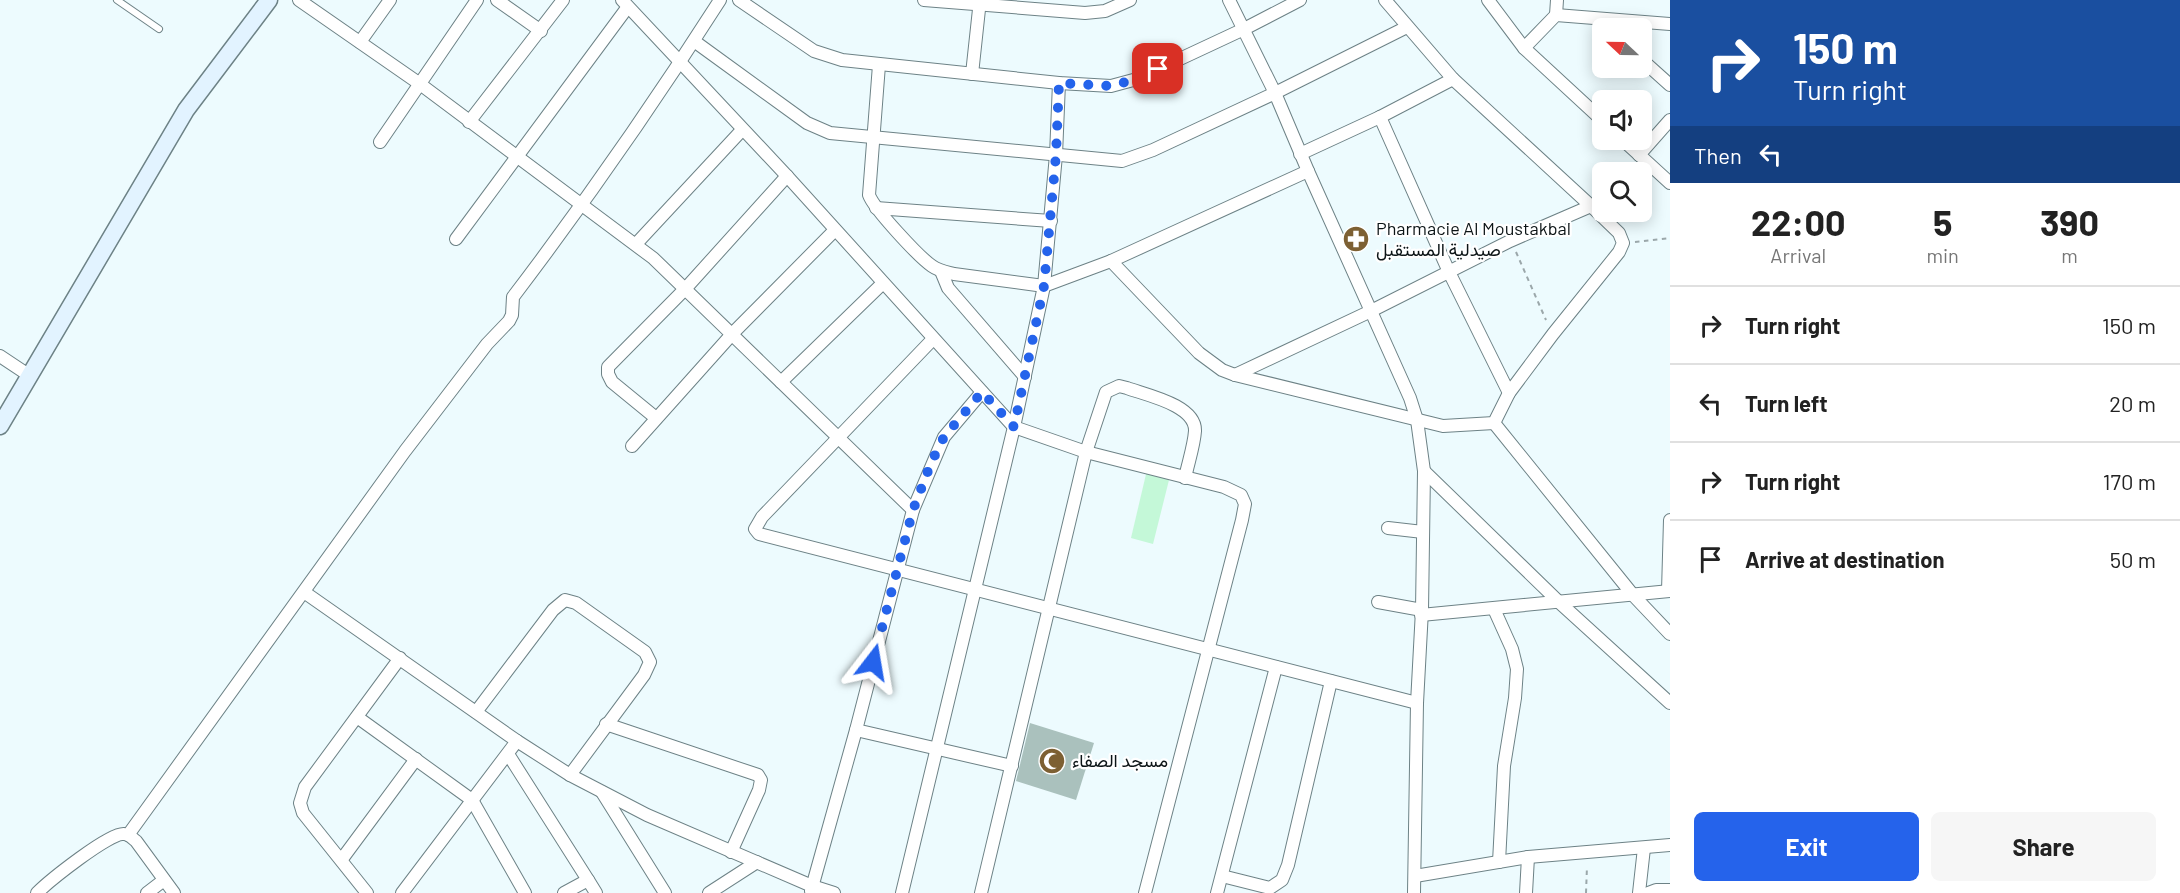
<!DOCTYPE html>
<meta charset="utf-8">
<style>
:root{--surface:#fff;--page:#f6f6f6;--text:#222;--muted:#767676;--line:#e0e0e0;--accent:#2563eb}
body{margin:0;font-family:Barlow,Vazirmatn,sans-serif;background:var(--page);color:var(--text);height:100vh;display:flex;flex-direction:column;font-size:22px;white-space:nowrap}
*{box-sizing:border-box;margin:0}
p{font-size:20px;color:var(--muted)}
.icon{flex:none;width:33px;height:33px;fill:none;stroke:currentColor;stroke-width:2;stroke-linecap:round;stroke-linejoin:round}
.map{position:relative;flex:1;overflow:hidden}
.drawer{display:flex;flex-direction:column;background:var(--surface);width:510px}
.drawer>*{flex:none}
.top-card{background:#1a4fa0;color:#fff;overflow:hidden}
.needle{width:39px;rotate:292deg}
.fabs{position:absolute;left:1592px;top:18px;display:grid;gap:12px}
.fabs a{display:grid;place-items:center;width:60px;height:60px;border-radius:9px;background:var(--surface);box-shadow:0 3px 15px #0003;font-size:30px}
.pin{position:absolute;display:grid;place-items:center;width:51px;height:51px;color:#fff;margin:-26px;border-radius:12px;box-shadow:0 3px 9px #0006}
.me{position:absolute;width:66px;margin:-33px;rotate:14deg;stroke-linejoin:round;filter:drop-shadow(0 0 4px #0008)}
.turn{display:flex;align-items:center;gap:21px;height:126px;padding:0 24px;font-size:27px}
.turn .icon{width:78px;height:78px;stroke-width:2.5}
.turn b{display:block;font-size:42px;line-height:51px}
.then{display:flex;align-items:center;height:57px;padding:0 24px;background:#0003;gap:12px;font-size:22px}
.eta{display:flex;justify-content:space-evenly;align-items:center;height:102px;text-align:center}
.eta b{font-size:36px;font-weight:700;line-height:42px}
.button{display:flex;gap:12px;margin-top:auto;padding:12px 24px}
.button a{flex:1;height:69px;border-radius:9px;background:var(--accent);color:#fff;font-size:24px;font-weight:700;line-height:69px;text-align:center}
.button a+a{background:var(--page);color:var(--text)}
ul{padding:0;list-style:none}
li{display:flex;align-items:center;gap:18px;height:78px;padding:0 24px;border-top:2px solid var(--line)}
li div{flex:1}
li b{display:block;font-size:22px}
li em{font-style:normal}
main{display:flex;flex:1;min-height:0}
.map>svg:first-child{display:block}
.green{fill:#c4f8d8}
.building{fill:#aac1bd}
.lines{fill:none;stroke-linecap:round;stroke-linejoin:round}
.lane-casing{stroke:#6d8286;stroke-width:8}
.street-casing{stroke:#6d8286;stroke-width:14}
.secondary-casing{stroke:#6d8286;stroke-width:19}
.path{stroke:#9ba7aa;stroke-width:2;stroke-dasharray:4.5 4.5;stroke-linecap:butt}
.lane{stroke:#fff;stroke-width:6}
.street{stroke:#fff;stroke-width:12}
.secondary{stroke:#e2f3ff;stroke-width:16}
.route{stroke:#2563eb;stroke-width:10;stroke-dasharray:0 18}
.labels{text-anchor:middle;stroke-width:4.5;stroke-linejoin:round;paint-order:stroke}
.poi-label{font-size:18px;fill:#0c1416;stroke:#fff;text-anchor:start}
</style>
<main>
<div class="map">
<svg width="1670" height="893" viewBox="0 0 1670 893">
<rect width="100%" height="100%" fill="#edfbfe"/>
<path class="green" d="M1147,470L1170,476L1153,544L1131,538Z"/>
<path class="building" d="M1030,723L1094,743L1076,800L1016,781Z"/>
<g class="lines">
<defs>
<path id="lane" d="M117,0L159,29"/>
<g id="street">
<path d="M299,0L420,84L653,258L913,510"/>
<path d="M497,0L541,31"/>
<path d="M622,0L787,176L1014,427L1086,452L1224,487L1241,495L1245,504L1242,520L1145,893"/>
<path d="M739,0L814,51L842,60L1059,83L1111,86L1137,79L1244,29L1300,0"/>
<path d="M924,0L1085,13L1105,11L1130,0"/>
<path d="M1229,0L1275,93L1308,171L1410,398L1417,420L1424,471L1422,610L1417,703L1414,893"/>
<path d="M1488,0L1524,48L1602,120"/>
<path d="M1556,15L1557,0"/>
<path d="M694,41L807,123L830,133L1122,161L1153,150L1275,93L1407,27"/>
<path d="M360,42L390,0"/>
<path d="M1524,48L1556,15L1670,24"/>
<path d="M1641,59L1670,85"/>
<path d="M879,65L869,195C874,209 919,257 932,266C939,271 946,272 954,274L1044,286L1111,261L1308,171"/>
<path d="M972,74L980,0"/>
<path d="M1380,117L1449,272L1509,393"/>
<path d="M469,122L563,0"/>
<path d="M1623,140L1670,183"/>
<path d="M380,142L477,0"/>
<path d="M1300,154L1380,117L1453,79"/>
<path d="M1639,155L1670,120"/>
<path d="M876,208L1051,221"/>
<path d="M456,239L627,8"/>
<path d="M636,244L742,130"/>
<path d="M1111,261L1199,353L1222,370L1235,375L1443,426L1494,423L1509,393L1553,334L1619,252L1623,243L1619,233L1591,206L1453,79L1385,0"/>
<path d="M941,271L948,288L1025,377"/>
<path d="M933,339L762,517L755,529L759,534L1417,703"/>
<path d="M0,356L30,376"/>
<path d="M1235,375L1371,311L1510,241L1591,206"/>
<path d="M781,382L883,283"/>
<path d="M982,392L944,437L913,510L856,730L1012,766"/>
<path d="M656,418L612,382L608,374V367L686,288L787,176"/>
<path d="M1494,423L1633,595L1670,634"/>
<path d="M632,446L733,333L835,230"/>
<path d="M1424,471L1560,603L1670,703"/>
<path d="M1388,528L1423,532"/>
<path d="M1668,591L1670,520"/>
<path d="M304,592L517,741L570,775L647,815L812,886L834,893"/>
<path d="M1378,602L1422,610"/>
<path d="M1494,609L1512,649L1517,669L1515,698L1504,766L1499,862"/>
<path d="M1421,615L1670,591"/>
<path d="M476,712L553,610L565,600L576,603L645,652L650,662L644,675L570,775"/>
<path d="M357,717L472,800L525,893"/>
<path d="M606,724L758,775L761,780L759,790L731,852"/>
<path d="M508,754L588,880"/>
<path d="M602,792L665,893"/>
<path d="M128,835L405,451L487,344L509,321L512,315L513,297C586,201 655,102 720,0"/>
<path d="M342,859L416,759"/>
<path d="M1222,876L1270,888L1282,880L1288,865L1331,681"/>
<path d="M1415,876L1528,857L1670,845"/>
<path d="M811,891L856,730"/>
<path d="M37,893C49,881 110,832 124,834C129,834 132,838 136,841L174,893"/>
<path d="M147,893L164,880"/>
<path d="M367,893L303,813L300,803L305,787L400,658"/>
<path d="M402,893L517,741"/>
<path d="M564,893L588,880L596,893"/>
<path d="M709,893L757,862"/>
<path d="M902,893L1014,427L1044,286L1056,155L1059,83"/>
<path d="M981,893L1086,452L1106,392L1119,386L1127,388C1146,395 1196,405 1195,431C1194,446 1188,463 1185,478"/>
<path d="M1217,893L1276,667"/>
<path d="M1526,893L1528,857"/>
<path d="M1639,893L1644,848"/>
<path d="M1648,893L1656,890H1670"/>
</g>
<path id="secondary" d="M0,426L186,110L269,0"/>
</defs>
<use href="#lane" class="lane-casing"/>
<use href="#street" class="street-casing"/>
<use href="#secondary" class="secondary-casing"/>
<g class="path">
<path d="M1635,242L1670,238"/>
<path d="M1516,252L1546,320"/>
<path d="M1586,893L1587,866"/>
</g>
<use href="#lane" class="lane"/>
<use href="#street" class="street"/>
<use href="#secondary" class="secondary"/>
</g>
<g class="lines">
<path class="route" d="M873,662L913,510L931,463L944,437L982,392L1014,427L1044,286L1056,155L1059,83L1111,86L1137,79L1158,69"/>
</g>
<defs>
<symbol id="pharmacy-disc" viewBox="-11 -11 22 22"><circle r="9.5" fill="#7d6033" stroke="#fff"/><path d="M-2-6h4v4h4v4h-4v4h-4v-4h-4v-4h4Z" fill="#fff"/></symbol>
<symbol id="mosque-disc" viewBox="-11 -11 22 22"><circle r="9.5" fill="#7d6033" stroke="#fff"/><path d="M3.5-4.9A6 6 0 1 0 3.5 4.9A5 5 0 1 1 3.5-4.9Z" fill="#fff"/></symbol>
</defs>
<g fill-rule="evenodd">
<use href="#pharmacy-disc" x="1341" y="224" width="30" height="30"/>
<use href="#mosque-disc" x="1037" y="746" width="30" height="30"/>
</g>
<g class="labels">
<g class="poi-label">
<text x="1376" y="235">Pharmacie Al Moustakbal<tspan x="1376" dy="21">صيدلية المستقبل</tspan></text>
<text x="1072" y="767">مسجد الصفاء</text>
</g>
</g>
</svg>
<div class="fabs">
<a><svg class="needle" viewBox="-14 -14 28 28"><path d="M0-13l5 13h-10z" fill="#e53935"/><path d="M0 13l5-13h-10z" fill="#767676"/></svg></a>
<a><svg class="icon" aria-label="sound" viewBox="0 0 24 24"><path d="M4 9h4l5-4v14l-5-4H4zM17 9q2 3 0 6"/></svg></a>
<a><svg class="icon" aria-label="search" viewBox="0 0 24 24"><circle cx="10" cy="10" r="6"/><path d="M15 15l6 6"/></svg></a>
</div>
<div class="pin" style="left:1158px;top:69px;background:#d93025"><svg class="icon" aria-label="arrive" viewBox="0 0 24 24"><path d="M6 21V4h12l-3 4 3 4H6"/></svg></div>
<svg class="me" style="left:873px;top:662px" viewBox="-20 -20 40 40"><path d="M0-17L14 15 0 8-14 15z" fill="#2563eb" stroke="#fff" stroke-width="4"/></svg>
</div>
<section class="drawer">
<div class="top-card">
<div class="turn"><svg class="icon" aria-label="right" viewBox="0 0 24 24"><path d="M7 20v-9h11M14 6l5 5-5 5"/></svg><div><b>150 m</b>Turn right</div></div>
<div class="then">Then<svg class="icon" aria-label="left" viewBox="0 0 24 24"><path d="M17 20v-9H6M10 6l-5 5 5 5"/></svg></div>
</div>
<div class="eta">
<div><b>22:00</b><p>Arrival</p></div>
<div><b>5</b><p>min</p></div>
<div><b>390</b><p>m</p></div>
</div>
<ul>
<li><svg class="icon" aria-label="right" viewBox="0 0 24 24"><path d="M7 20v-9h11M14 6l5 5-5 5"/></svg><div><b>Turn right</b></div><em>150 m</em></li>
<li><svg class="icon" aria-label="left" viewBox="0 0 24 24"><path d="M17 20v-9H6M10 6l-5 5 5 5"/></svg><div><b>Turn left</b></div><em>20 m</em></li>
<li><svg class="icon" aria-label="right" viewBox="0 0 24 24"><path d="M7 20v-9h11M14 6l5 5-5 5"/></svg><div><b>Turn right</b></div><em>170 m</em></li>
<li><svg class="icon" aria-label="arrive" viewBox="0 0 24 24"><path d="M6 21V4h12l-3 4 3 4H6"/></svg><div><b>Arrive at destination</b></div><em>50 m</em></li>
</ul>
<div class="button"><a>Exit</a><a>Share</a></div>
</section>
</main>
